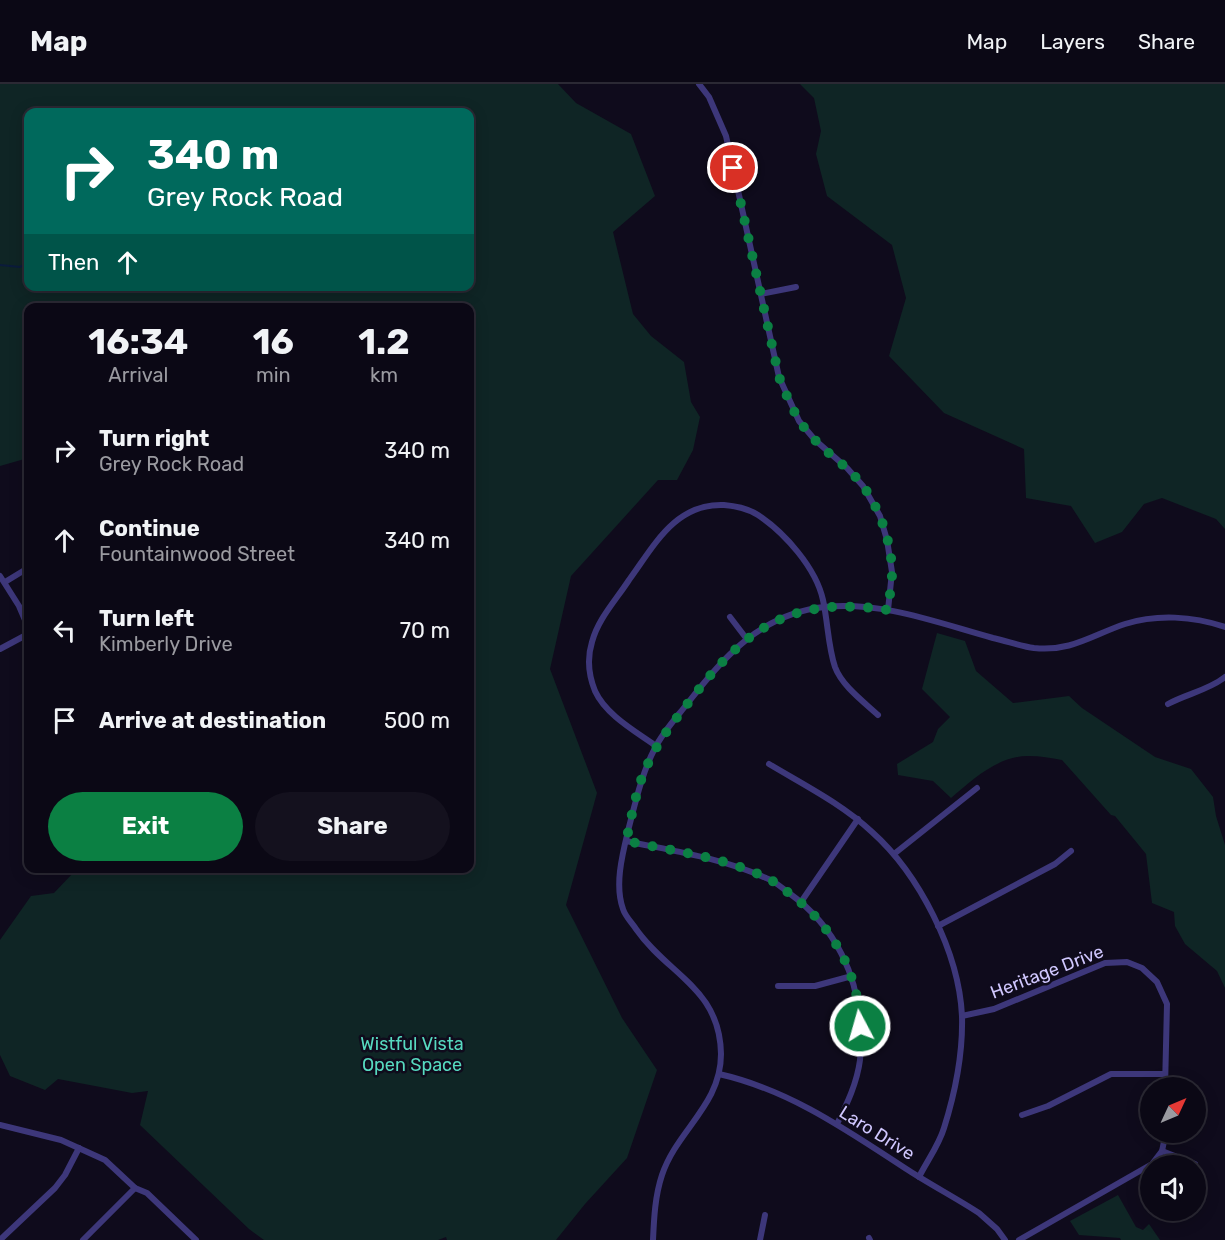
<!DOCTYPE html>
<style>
:root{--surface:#0b0815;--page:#14111e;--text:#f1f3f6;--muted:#9a9aa0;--line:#2b2934;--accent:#0b8043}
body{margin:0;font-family:Rubik,sans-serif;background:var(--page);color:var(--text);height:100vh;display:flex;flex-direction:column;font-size:22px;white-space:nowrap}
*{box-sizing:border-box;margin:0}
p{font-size:20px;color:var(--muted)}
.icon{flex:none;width:33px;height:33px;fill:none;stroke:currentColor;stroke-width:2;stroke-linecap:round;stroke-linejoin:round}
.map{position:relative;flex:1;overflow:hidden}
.panel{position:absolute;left:24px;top:219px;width:450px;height:570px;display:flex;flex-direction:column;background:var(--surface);border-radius:12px;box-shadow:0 3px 15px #0003,0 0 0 2px var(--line)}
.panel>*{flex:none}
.banner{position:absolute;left:24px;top:24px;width:450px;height:183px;border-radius:12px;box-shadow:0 3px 15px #0003,0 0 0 2px var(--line);background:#00695c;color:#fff;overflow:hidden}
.needle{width:39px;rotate:46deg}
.controls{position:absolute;left:1140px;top:993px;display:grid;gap:12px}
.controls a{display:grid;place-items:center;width:66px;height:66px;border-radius:50%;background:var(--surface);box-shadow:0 3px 15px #0003,0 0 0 2px var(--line);font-size:30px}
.pin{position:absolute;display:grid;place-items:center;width:51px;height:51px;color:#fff;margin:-26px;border:3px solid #fff;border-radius:50%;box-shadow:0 2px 6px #0007}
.me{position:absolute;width:66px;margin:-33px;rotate:354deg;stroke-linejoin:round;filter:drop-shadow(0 0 4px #0008)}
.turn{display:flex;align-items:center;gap:21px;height:126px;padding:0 24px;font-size:27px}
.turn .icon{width:78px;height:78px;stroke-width:2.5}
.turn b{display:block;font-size:42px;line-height:51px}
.then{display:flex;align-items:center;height:57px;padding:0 24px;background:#0003;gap:12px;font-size:22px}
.eta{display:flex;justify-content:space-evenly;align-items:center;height:102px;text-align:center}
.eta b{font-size:36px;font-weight:700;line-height:42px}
.primary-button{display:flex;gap:12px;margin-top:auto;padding:12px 24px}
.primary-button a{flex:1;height:69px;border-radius:36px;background:var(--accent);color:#fff;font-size:24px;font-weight:700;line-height:69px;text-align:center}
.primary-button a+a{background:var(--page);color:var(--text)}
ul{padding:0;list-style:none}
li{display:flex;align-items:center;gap:18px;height:90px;padding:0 24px}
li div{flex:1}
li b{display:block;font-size:22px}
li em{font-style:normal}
header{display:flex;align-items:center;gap:36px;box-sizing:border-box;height:84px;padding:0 30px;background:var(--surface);border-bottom:2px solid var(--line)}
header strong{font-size:28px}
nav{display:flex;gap:33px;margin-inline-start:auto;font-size:21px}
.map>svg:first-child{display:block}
.green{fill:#0f2525;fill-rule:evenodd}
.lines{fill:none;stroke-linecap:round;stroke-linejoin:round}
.stream{stroke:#0b1b3b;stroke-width:2}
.street{stroke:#3d377a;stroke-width:6}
.route{stroke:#0b8043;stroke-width:10;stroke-dasharray:0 18}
.labels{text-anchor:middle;stroke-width:5;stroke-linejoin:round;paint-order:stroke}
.street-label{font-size:18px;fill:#d0c7fe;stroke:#0f0b1c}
.park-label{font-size:18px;fill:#57dac0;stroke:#0f0b1c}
</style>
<header>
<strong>Map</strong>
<nav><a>Map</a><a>Layers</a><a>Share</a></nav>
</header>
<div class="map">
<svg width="1225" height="1156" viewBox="0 0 1225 1156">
<rect width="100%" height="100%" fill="#0f0b1c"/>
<g class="green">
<path d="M0,0H558L576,19L631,50L655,112L613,148L633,230L651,252L684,278L691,318L700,333L693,366L677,396H658L571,492L550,585L597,709L566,821L622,934L657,986L627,1074L585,1120L556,1156H447L446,1153L438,1156H264L249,1145L140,1041L148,1007L132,1009L58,995L45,1006L10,992L0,971V856L31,812L54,809L74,788L89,784H470V224H28V374L0,382ZM470,28V202H28V28Z"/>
<path d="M800,0H1225V445L1216,435L1162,414L1144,420L1122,448L1095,459L1071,422L1026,414L1024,365L944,329L889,272L906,214L892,161L827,112L816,70L821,47L814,14Z"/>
<path d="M937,549L965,557L976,587L1013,619L1069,612L1082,624L1155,673L1191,685L1213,713L1216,732L1225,761V904L1217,887L1185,860L1175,842L1174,828L1152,819L1146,770L1115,732L1111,731L1062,676C1051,674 1040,672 1029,672C999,671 972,696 951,714L933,697L898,691L897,680L933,658L938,645L950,633L922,605Z"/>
<path d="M1118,1111L1136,1143L1143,1146L1149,1140L1160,1156H1121L1120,1154L1079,1151L1070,1137Z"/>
</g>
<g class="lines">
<path class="stream" d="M0,181L20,183L28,178"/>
<g class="street">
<path d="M699,0L709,13L726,52L779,293L799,337L815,356L847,384L863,402L880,432L887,456L892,488L888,526"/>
<path d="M761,210L796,203"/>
<path d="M0,492L19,522L28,543"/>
<path d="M5,498L28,484"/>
<path d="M730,533L746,554"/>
<path d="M0,565L28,550"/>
<path d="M1168,620C1186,610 1209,606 1225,593"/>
<path d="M656,662C635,647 606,631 595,607C589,592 587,574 592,558C598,535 616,516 629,496C654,462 675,419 724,421C735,422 749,425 758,431C785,449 816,484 823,516C828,539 828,562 835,583C842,602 864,618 878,631"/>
<path d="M769,680C804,701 842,720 872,748C919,790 959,868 962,932C963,969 955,1009 944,1044C939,1061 927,1077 919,1093"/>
<path d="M626,757C673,767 722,774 766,794C775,797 782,804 789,809C835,842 860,893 860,949C860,958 861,968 860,976C857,999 847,1020 837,1040"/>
<path d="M894,770L977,704"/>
<path d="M801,818L858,735"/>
<path d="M938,842L1055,780L1071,767"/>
<path d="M778,902H815L852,892"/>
<path d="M962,932L994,925L1105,879L1127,878L1142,884L1157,898L1167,920L1165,1004"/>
<path d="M719,990C790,1006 848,1047 908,1086C931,1101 956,1114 979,1129L997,1145L1005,1156"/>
<path d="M1022,1031L1048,1022L1111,990H1165"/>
<path d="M0,1041L61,1056L105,1076L135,1104L147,1109L196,1156"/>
<path d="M1162,1067L1195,1080"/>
<path d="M869,1154L870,1156"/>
<path d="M0,1156L55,1104L65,1091L79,1064"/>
<path d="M83,1156L135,1104"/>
<path d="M653,1156C654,1134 655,1112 662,1091C677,1046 721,1021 721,970C720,904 668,891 636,845C632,839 625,832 623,825C614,800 623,768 629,743C636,716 642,689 655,664C663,648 676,634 687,620C723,574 760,530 824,523C882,517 938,539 993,554C1007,557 1020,562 1034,564C1071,568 1092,551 1125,540C1157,530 1193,532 1225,543"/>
<path d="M760,1156L765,1131"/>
<path d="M1019,1156L1152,1080L1162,1067L1166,1048"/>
</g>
</g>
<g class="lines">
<path class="route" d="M733,84L779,293C789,317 797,339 816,357C831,373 850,384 863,402C880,425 892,460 892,489C892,501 889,514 888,526C794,512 748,541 692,614C672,640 656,659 643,691C635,711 631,736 626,757C673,767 724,773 767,794C774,797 780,803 786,807C830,838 859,887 860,942"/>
</g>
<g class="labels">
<g class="street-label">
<text transform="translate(1047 888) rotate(-21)" y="6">Heritage Drive</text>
<text transform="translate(877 1049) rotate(32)" y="6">Laro Drive</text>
</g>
<g class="park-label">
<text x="412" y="966">Wistful Vista<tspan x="412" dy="21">Open Space</tspan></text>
</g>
</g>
</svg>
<div class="controls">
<a><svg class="needle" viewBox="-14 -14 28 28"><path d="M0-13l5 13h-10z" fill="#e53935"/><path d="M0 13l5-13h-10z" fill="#9a9aa0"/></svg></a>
<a><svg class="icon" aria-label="sound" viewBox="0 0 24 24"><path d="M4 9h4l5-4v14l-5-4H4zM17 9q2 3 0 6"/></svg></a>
</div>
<div class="pin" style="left:733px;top:84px;background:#d93025"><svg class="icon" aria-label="arrive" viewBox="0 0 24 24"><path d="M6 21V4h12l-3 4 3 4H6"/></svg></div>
<svg class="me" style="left:860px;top:942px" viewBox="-20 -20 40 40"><circle r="17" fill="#0b8043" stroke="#fff" stroke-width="3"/><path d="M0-11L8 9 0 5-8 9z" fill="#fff"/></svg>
<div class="banner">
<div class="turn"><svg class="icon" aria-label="right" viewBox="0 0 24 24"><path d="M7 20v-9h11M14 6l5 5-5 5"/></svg><div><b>340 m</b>Grey Rock Road</div></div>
<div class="then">Then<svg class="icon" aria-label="ahead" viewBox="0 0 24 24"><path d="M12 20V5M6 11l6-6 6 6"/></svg></div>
</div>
<section class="panel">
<div class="eta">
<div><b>16:34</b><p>Arrival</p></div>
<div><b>16</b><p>min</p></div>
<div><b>1.2</b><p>km</p></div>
</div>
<ul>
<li><svg class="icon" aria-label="right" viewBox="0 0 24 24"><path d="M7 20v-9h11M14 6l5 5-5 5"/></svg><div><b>Turn right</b><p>Grey Rock Road</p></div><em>340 m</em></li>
<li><svg class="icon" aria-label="ahead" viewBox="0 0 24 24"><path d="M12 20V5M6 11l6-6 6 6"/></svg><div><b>Continue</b><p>Fountainwood Street</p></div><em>340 m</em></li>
<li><svg class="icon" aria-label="left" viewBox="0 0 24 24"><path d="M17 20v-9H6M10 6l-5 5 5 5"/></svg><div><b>Turn left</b><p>Kimberly Drive</p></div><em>70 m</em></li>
<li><svg class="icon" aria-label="arrive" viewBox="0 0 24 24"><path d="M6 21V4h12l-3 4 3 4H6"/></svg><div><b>Arrive at destination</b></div><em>500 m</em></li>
</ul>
<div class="primary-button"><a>Exit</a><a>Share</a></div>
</section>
</div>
